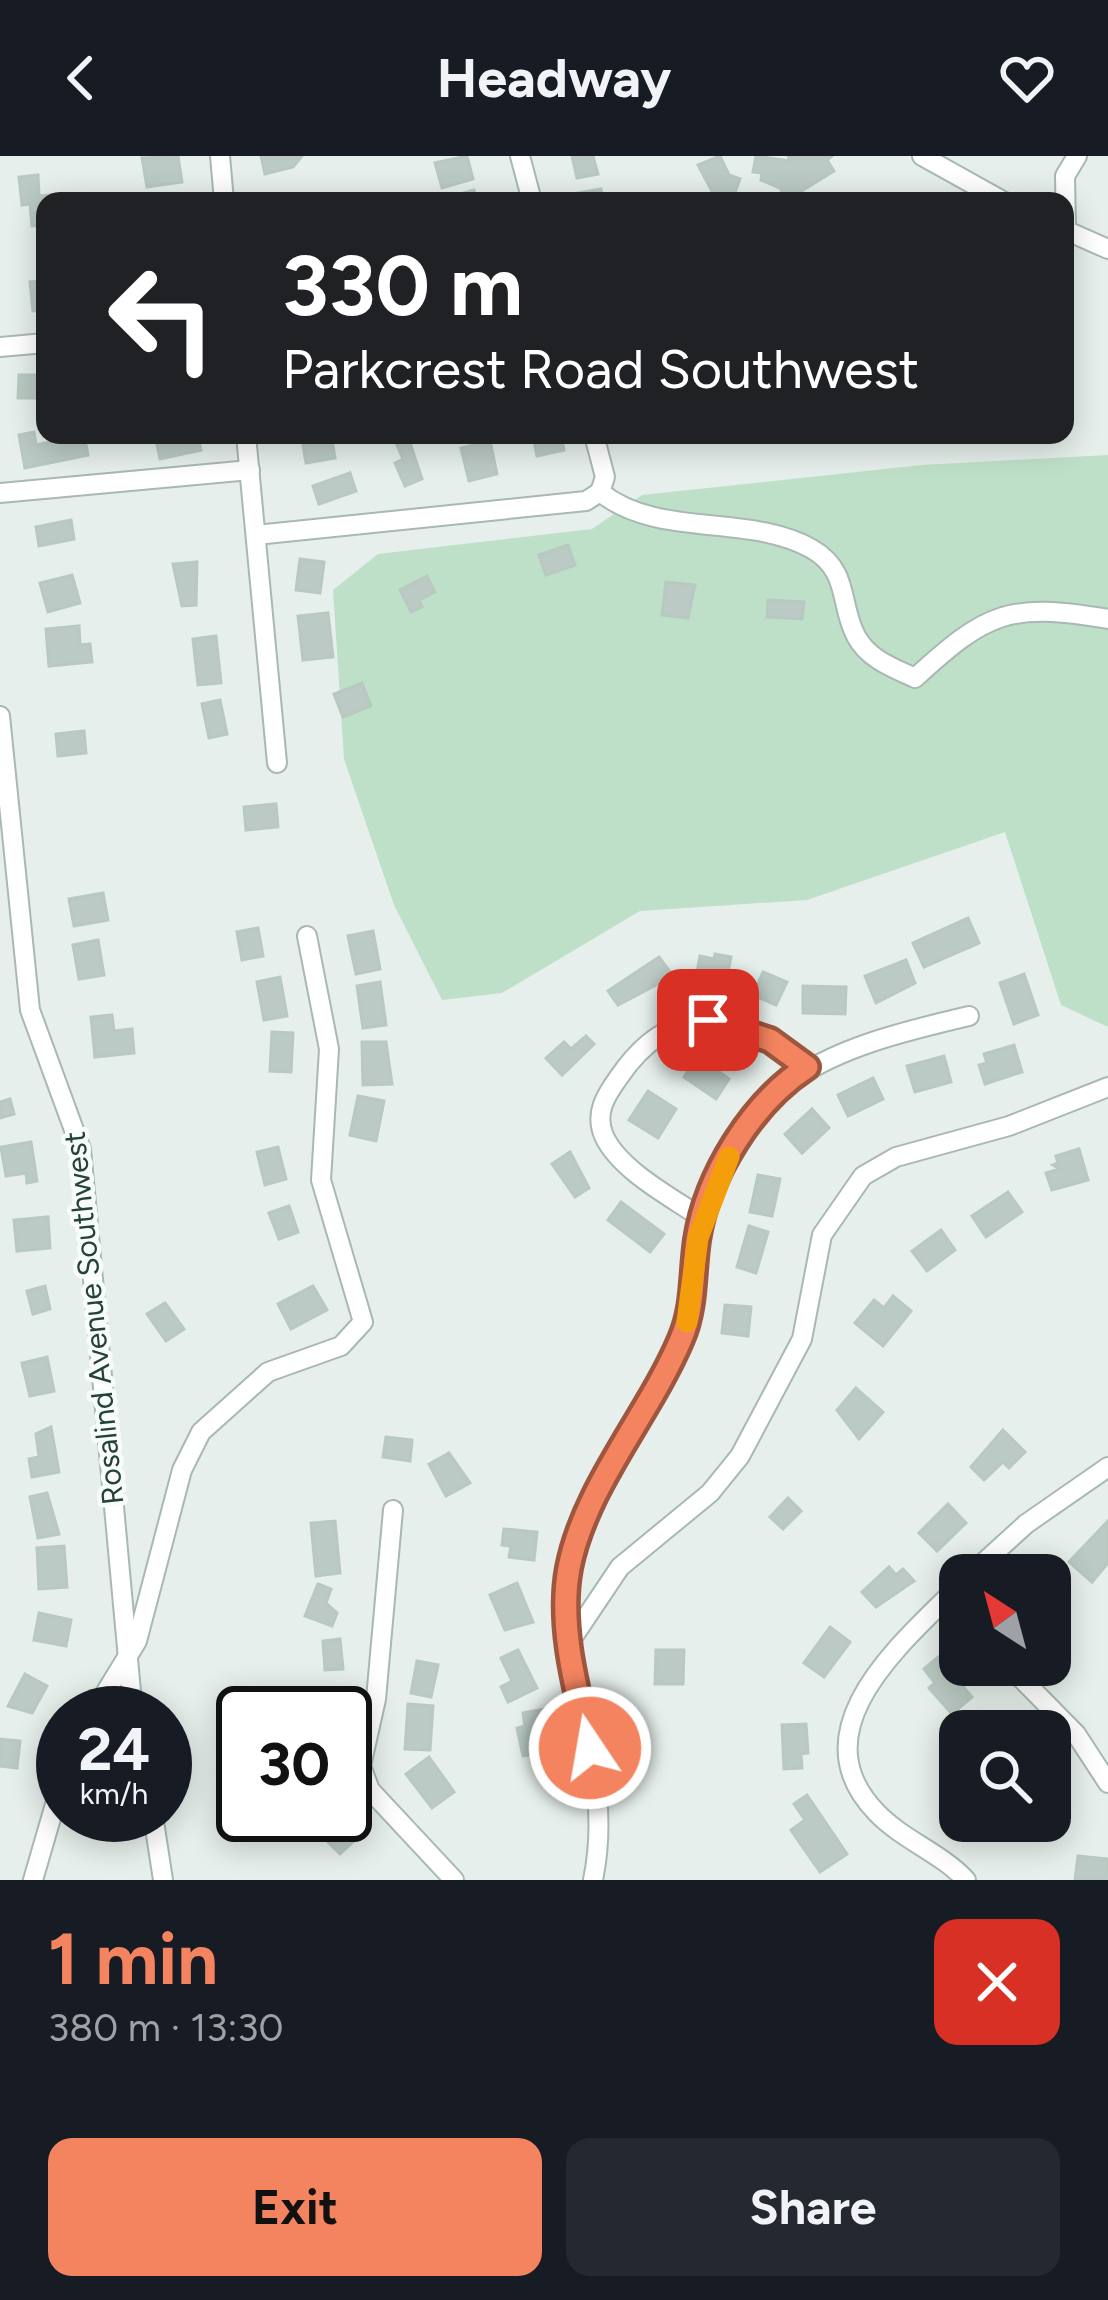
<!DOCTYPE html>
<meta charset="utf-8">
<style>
:root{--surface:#171b24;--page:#242831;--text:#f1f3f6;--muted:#9ea1a6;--accent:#f4845f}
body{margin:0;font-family:Figtree,sans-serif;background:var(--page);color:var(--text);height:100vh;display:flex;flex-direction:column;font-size:45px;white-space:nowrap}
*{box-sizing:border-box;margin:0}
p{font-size:39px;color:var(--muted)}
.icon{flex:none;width:66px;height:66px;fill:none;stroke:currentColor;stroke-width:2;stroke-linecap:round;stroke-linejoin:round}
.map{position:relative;height:1724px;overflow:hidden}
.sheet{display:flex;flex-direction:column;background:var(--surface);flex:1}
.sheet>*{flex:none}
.hud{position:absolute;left:36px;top:36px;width:1038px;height:252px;border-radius:24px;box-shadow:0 6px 30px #0003;background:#202124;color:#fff;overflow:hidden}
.needle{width:78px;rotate:324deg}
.fabs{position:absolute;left:939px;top:1398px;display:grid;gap:24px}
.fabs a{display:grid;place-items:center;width:132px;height:132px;border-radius:24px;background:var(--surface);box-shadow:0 6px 30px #0003;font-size:60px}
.speed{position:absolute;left:36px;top:1530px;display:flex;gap:24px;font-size:60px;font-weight:700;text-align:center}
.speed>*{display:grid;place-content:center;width:156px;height:156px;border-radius:50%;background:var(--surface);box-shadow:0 6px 30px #0003;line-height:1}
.speed small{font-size:30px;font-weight:400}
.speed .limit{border:6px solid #111;border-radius:18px;background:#fff;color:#111}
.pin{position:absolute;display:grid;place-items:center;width:102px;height:102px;color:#fff;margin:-51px;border-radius:24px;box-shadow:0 6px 18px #0006}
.me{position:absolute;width:132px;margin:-66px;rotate:348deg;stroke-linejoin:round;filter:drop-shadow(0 0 9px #0008)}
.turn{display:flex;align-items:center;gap:42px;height:252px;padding:0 48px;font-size:54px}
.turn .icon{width:156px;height:156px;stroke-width:2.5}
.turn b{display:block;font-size:84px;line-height:102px}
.round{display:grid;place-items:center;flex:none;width:126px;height:126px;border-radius:24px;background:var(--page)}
.headline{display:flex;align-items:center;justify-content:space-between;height:204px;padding:0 48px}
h1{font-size:72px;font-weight:700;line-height:90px;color:var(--accent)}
.action{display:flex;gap:24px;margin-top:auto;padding:24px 48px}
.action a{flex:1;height:138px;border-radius:24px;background:var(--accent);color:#111;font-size:48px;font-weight:700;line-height:138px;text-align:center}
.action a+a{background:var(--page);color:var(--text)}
header{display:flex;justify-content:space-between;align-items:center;height:156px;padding:0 48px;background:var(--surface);font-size:54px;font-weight:700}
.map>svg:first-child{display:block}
.green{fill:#bfe0c8}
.building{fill:#bbcac4;stroke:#b8c9c2;stroke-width:3}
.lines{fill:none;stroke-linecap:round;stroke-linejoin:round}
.street-casing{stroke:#a8b8b2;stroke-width:22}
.street{stroke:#fff;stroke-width:18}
.route-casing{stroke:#9f563e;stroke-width:30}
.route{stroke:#f4845f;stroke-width:21}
.slow{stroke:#f59e0b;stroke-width:21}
.labels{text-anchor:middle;stroke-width:9;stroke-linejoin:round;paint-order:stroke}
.street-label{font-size:30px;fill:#24423a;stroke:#f7fbf9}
</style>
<header><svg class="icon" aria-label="back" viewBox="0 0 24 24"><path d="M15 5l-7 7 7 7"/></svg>Headway<svg class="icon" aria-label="heart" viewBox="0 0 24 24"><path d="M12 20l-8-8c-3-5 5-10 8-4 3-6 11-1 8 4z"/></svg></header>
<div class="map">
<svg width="1108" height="1724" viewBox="0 0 1108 1724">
<rect width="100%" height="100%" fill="#e6efeb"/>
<path class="green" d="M1108,299V871L1061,849L1005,676L807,744L640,755L502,837L442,844L394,749L344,603L333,434L378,398L592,373L642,339L922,309Z"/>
<g class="building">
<path d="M178,0L182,26L147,31L142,2Z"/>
<path d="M261,0H302L293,11L265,18Z"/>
<path d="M467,0L473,23L442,32L435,7Z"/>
<path d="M572,0H593L598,18L577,22Z"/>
<path d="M720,0L729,19L740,23L734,39H714L698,9Z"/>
<path d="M756,0L790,5L788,0H832L827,4L834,15L787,44L780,32L761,24L762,17L753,16Z"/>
<path d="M38,19L39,40L61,38L71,45H45V69L32,70L30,48L22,49L19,21Z"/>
<path d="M601,33L603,45H580L578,37Z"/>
<path d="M474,34L477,45H437Z"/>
<path d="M45,125V154L33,155L30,126Z"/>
<path d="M19,219H41L40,242H18Z"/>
<path d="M34,276L36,289L84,279L88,299L25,312L19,279Z"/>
<path d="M155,279H197L201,294L160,303Z"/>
<path d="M533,279H561L564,294L537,300Z"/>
<path d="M408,281L422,323L405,330L395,307L403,303L396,287Z"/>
<path d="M332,284L335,302L306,307L303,289Z"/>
<path d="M490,285L497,318L469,325L461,292Z"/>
<path d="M350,317L356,335L319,348L313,330Z"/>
<path d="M71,364L74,383L39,390L36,371Z"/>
<path d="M568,389L575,409L546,419L539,399Z"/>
<path d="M300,403L324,406L320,437L296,434Z"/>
<path d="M197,406L196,449L182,450L173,408Z"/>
<path d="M72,419L80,447L48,456L40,427Z"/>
<path d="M427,420L435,436L419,444L422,451L411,456L400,434Z"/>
<path d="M666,426L695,429L688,462L662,459Z"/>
<path d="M768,444L804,446L802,463L767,461Z"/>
<path d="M328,457L333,501L303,504L298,460Z"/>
<path d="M79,470L80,489L90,488L92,506L49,510L46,473Z"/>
<path d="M216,480L221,527L198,529L193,483Z"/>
<path d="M362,527L371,550L343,561L334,538Z"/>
<path d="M220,544L227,578L209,582L202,548Z"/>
<path d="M84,575L86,597L58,600L56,578Z"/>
<path d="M276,648L278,671L246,674L244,651Z"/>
<path d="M103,737L108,764L74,770L69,743Z"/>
<path d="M968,762L979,787L924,811L913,787Z"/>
<path d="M258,772L263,800L242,804L237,776Z"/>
<path d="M373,775L380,813L356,818L348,780Z"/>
<path d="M98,784L104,819L79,823L73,789Z"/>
<path d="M715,798L731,801L726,827L696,822L700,800L714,803Z"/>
<path d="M659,801L673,820L618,849L608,835Z"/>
<path d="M906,804L915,827L876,847L865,820Z"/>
<path d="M763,816L787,826L776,849L753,839Z"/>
<path d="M1024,818L1038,859L1014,868L1000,827Z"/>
<path d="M280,821L287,860L264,864L257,826Z"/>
<path d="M380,826L386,869L363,872L357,830Z"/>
<path d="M803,830L846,831L845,858L803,857Z"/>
<path d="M112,859L114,875L132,873L134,897L95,901L91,861Z"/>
<path d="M272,876L293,877L291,916L270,915Z"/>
<path d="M586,880L594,888L562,919L546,902L564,886L571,893Z"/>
<path d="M362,886H386L392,928L363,929Z"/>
<path d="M1014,889L1022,916L985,928L979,909L987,907L984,898Z"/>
<path d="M944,900L951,926L915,936L907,910Z"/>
<path d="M697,901L729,923L716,943L684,921Z"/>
<path d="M873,922L883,943L848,960L838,939Z"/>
<path d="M648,935L676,953L658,982L629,964Z"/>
<path d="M358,940L384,945L376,985L350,979Z"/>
<path d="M10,943L14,958L0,962V946Z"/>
<path d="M812,953L829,972L802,997L785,978Z"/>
<path d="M31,986L37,1025L27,1027L26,1017L6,1020L1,991Z"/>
<path d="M278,991L286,1023L265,1029L257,996Z"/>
<path d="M1079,993L1088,1024L1052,1034L1046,1017L1060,1013L1053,1009L1058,1007L1056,1000Z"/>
<path d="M570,996L589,1032L575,1041L552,1008Z"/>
<path d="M758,1019L780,1023L772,1060L750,1056Z"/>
<path d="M1008,1036L1022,1056L986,1081L972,1060Z"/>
<path d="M621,1046L664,1078L650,1096L608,1064Z"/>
<path d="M289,1050L298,1076L279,1083L269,1057Z"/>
<path d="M48,1061L50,1092L17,1095L14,1064Z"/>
<path d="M749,1070L768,1076L756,1117L737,1111Z"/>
<path d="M941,1074L955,1094L927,1115L912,1095Z"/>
<path d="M45,1130L50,1153L33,1158L27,1135Z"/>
<path d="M313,1130L327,1154L291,1173L278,1148Z"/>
<path d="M893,1140L911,1155L883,1190L855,1167L874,1144L884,1152Z"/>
<path d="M165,1147L184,1173L166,1185L147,1158Z"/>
<path d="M725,1149L751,1151L748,1180L722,1177Z"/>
<path d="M47,1201L54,1235L30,1240L22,1207Z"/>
<path d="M856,1232L883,1256L859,1283L837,1254Z"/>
<path d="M51,1271L59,1316L32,1321L29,1303L39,1301L36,1278Z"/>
<path d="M1003,1274L1025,1296L1009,1312L1003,1306L984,1324L971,1311Z"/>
<path d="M386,1281L412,1284L410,1305L383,1301Z"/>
<path d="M449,1297L470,1327L446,1340L429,1308Z"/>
<path d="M47,1337L59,1378L38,1382L30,1341Z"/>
<path d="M788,1342L801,1355L783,1373L770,1361Z"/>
<path d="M948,1348L966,1367L937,1395L919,1377Z"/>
<path d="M335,1365L340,1417L316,1420L311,1367Z"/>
<path d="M1108,1365V1407L1092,1426L1069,1406Z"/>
<path d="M504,1373L537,1376L534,1404L509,1401L511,1390L502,1389Z"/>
<path d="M64,1390L67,1431L39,1433L37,1392Z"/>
<path d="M889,1411L896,1419L903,1413L914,1425L876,1451L862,1436Z"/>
<path d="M517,1427L533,1466L505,1474L490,1439Z"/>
<path d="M318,1428L331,1433L326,1447L337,1457L332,1470L305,1460Z"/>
<path d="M39,1457L71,1464L66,1490L34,1484Z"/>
<path d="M830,1471L850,1486L824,1521L804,1507Z"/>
<path d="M340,1483L343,1513L325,1514L323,1485Z"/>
<path d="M518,1494L537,1532L508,1546L501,1531L512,1525L501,1502Z"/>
<path d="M656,1494H684L683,1528H655Z"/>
<path d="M938,1501L972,1541L952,1558L929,1532L935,1527L924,1513Z"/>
<path d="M417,1505L438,1509L431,1541L411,1537Z"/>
<path d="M25,1518L47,1530L32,1557L8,1550Z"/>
<path d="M309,1533L335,1547L329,1557H297Z"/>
<path d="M408,1548L433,1550L430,1594L405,1593Z"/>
<path d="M544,1553L552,1594L523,1600L517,1572L525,1570L523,1557Z"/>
<path d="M806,1568L808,1597L801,1598L802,1612L784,1613L782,1569Z"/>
<path d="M0,1583L20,1585L17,1612L0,1610Z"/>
<path d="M429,1601L454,1636L432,1652L406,1618Z"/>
<path d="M807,1639L847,1698L820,1716L791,1674L805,1664L794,1648Z"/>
<path d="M345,1666L359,1680L340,1698L327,1685Z"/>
<path d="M1078,1700L1108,1703V1724H1075Z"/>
</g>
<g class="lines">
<defs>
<g id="street">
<path d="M220,0L224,45"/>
<path d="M520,0L532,45"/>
<path d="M922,0L1003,45"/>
<path d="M1065,74L1108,93"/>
<path d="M1066,74L1065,20L1077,0"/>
<path d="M0,191L45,187"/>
<path d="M246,279L277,607"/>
<path d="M594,279L605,321L600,336"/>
<path d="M600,336C658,383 749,357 812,393C850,415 839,448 856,480C868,503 893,512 915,522C987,456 1009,446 1108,463"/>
<path d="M0,337L250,314"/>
<path d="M256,379L586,345L600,336"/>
<path d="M0,560L30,854L81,993L133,1557"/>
<path d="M703,1063C673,1042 620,1015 604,980C594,957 606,939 619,921C673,842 740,855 807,911"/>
<path d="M393,1354L376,1543L361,1610L370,1634L454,1724"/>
<path d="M970,1419L1026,1368L1108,1311"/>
<path d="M960,1429C902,1487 796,1574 877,1657C903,1684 941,1697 966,1724"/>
<path d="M569,1487L620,1411L710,1337L740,1300L802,1183L822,1079L863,1020L896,1001L1009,970L1108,931"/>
<path d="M1008,1509L1076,1578L1108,1627"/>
<path d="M93,1557L137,1485L182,1314L201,1276L268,1216L341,1190L363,1166L321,1024L329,893L307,780"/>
<path d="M153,1659L163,1724"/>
<path d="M33,1724L63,1621"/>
<path d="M593,1724C615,1617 564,1541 566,1438C568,1358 641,1263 677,1191C696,1154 689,1115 699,1076C739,920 828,893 969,860"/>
</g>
</defs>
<use href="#street" class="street-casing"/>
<use href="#street" class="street"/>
</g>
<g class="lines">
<defs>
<path id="route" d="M590,1592C577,1536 558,1470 569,1412C585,1330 649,1259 681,1183C695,1151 692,1118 697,1084C707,1019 752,947 807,911L770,884L708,864"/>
</defs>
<use href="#route" class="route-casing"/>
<use href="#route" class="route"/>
<path class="slow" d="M687,1166L698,1082L729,1001"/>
</g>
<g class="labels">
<g class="street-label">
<text transform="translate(94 1162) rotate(-96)" y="10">Rosalind Avenue Southwest</text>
</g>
</g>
</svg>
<div class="fabs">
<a><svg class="needle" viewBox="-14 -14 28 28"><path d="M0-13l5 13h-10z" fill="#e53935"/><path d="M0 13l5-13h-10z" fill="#9ea1a6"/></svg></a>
<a><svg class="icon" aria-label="search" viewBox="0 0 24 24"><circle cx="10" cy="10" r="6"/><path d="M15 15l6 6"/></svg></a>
</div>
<div class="speed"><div>24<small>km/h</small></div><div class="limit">30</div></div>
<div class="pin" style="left:708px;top:864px;background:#d93025"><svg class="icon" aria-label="arrive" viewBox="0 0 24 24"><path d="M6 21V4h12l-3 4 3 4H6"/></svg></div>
<svg class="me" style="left:590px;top:1592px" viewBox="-20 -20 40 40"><circle r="17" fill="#f4845f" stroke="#fff" stroke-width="3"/><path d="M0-11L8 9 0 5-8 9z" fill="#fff"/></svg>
<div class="hud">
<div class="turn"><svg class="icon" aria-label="left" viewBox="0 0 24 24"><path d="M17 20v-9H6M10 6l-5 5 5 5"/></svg><div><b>330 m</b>Parkcrest Road Southwest</div></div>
</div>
</div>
<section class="sheet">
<div class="headline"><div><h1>1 min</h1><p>380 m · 13:30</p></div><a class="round" style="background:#d93025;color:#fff"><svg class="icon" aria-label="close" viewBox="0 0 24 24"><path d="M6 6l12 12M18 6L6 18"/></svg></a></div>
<div class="action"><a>Exit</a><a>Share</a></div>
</section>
